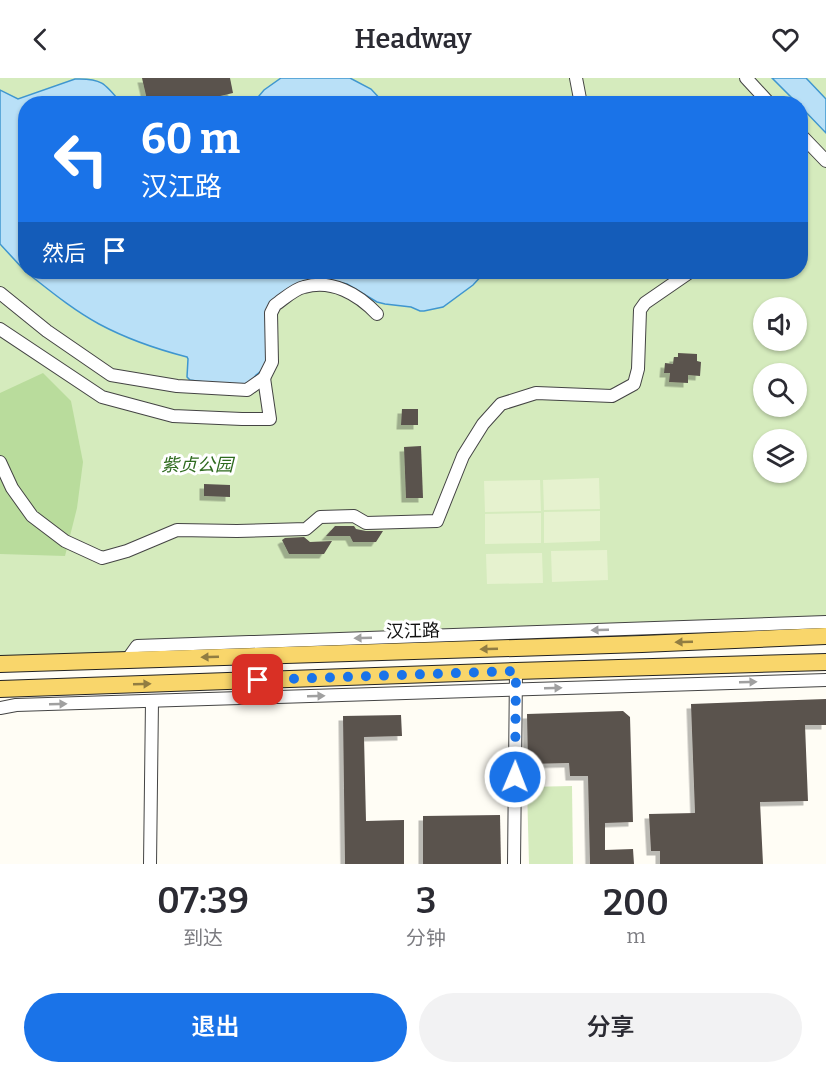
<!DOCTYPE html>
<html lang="zh">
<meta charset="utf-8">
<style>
:root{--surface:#fff;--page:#f2f2f3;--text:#2b2b33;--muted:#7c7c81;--accent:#1a73e8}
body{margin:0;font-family:Bitter,"Noto Sans SC",serif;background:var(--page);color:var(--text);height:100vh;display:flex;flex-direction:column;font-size:22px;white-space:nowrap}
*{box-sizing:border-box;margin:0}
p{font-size:20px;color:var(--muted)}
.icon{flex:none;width:33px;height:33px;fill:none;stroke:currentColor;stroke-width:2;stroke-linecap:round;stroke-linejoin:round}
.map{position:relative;height:786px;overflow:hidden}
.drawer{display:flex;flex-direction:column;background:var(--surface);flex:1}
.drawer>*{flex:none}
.guide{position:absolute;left:18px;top:18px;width:790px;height:183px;border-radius:24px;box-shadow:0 2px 4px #0004;background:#1a73e8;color:#fff;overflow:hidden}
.buttons{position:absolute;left:753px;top:219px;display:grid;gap:12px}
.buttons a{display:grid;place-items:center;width:54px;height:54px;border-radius:50%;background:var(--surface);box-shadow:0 2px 4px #0004;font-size:30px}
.pin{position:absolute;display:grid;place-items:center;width:51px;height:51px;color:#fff;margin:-26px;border-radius:12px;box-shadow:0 3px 9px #0006}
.me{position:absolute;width:66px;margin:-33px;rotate:1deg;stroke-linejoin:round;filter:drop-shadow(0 0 4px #0008)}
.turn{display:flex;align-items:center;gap:21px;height:126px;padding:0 24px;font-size:27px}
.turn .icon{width:78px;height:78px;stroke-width:2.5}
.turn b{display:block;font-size:42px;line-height:51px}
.then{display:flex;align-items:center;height:57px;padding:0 24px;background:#0003;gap:12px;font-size:22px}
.eta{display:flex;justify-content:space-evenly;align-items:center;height:102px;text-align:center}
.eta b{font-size:36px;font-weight:600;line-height:42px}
.primary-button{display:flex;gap:12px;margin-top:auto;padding:12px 24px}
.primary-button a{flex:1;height:69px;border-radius:36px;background:var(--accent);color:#fff;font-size:24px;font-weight:600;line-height:69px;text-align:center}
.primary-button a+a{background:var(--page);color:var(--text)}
header{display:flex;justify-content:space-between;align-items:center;height:78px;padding:0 24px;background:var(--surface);font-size:27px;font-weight:600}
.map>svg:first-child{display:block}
.green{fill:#d5ebbd;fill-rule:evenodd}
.forest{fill:#b9dc9c}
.pitch{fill:#e6f2cf}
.water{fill:#b9e0f7;stroke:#3f96cf;stroke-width:1.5}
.building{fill:#5a524d;filter:url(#shadow)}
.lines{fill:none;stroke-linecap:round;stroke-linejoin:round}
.minor-casing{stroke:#444;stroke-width:14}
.major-casing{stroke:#222;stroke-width:18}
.minor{stroke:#fff;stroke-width:12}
.major{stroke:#f9d66b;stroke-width:16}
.oneway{fill:#a0a0a0}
.oneway2{fill:#917d42}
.route{stroke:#1a73e8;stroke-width:10;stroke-dasharray:0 18}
.labels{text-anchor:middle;stroke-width:6;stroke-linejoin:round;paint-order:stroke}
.park-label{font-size:18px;font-style:italic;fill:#2f6b1f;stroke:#fff}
.street-label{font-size:18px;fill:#111;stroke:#fff}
</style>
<header><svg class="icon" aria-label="back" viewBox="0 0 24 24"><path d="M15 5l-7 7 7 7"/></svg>Headway<svg class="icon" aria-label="heart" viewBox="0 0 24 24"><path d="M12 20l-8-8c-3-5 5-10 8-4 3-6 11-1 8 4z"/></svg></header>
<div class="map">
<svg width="826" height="786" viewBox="0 0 826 786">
<defs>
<filter id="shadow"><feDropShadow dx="-4.5" dy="4.5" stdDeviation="0" flood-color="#0004"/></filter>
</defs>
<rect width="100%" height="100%" fill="#fffdf5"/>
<g class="green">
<path d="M0,0H826V558L0,586ZM26,26H801V194H26ZM764,230H796V262H764ZM764,296H796V328H764ZM764,362H796V394H764Z"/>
<path d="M572,708L573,786H529L527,709Z"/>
</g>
<path class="forest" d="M43,295L71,323L83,384L77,430L65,478L0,476V315Z"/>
<g class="pitch">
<path d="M599,400L600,431L544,432L543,402Z"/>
<path d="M540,402L541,433L485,434L484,403Z"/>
<path d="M600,433V463L544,465V434Z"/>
<path d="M541,435V465L485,466V436Z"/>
<path d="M607,472L608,502L552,504L551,473Z"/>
<path d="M542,475L543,505L487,506L486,476Z"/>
</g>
<g class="water">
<path d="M281,0H350L371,11L384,25H253L264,12Z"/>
<path d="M772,0H806L826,21V55L801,29V26L797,25Z"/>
<path d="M75,1C101,0 105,5 121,25L26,26L25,193L0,166V12L18,21Z"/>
<path d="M26,194H485L473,207L443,229L424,233H420L411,229L385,226L377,224L347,206L324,201L272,224L269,287L256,297L249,307L239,309L190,302L187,299L188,281L187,279C156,271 127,261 99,246C73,232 49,212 26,194Z"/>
</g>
<g class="building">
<path d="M142,0H230L233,15L186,26H148Z"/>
<path d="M678,275L697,276V283L701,284L700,298L688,297V305L669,304L670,295H664L665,285L673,286L674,279H678Z"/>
<path d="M402,331H418V347H401Z"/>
<path d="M421,368L423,420H406L404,369Z"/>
<path d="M204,406L230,407V419L204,418Z"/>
<path d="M335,448H354L356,451L366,453H383L376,464H353L350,458H326Z"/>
<path d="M304,459L310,464L332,463L324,476H289L282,462L285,460Z"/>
<path d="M826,621V647H805L808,723L760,724L763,786H660V773H651L649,736L695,735L691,626Z"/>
<path d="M623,633L630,639L633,744L605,745V772L633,771L634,786H590L588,698H570L569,685L528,686L527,636Z"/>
<path d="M401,637L402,658L364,659L366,743L404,742V786H345L343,638Z"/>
<path d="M500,737L501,786H423V738Z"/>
</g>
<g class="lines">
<defs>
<g id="minor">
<path d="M576,0L581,26"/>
<path d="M746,0L770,26"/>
<path d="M801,57L826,83"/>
<path d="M0,215L47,253L111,297L177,308L247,312L264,300L272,284L271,235L275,227C284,221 294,211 304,209C332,201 358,216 377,236"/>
<path d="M0,251L102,319L173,338L242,341H270L264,300"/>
<path d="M0,384L12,410L32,438L65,463L102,480L127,473L177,452L237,453L306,451L320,439L354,438L366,445L437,443L463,378L483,346L501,326L536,315L612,318L634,306L638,291L640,232L645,225L690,194"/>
<path d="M127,582L137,568L826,544"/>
<path d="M0,630L16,627L826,602"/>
<path d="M150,786L152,623"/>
<path d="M514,786L516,593"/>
</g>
<g id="major">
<path d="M0,586L642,566L826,558"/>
<path d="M0,611L516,593L826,584"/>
</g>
</defs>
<use href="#minor" class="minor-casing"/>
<use href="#major" class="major-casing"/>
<use href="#minor" class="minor"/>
<use href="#major" class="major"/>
</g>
<defs><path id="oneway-solid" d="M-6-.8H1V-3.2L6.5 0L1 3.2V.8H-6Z" transform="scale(1.5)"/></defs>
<g class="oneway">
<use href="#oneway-solid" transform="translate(600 552) rotate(178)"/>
<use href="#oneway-solid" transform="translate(363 560) rotate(178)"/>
<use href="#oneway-solid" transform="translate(748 604) rotate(-2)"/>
<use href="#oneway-solid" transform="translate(553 610) rotate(-2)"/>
<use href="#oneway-solid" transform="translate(316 618) rotate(-2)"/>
<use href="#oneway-solid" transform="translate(58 626) rotate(-2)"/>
</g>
<g class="oneway2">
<use href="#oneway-solid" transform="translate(684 564) rotate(178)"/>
<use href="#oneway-solid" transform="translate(489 571) rotate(178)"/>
<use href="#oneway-solid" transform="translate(210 579) rotate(178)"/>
<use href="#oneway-solid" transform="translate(142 606) rotate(-2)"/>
</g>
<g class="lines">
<path class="route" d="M258,602L516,593L515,699"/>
</g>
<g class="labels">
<g class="park-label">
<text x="197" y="393">紫贞公园</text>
</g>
<g class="street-label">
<text transform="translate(413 553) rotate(-1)" y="6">汉江路</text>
</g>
</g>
</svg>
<div class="buttons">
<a><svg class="icon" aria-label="sound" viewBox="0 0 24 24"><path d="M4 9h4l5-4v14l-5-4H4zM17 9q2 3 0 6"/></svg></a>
<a><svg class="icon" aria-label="search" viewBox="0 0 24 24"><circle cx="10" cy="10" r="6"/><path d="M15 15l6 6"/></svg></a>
<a><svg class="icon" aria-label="layers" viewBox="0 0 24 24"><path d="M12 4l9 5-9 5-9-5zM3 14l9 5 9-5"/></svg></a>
</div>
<div class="pin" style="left:258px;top:602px;background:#d93025"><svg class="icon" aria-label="arrive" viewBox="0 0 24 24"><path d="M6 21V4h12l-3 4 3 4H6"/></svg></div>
<svg class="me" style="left:515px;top:699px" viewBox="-20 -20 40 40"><circle r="17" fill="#1a73e8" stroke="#fff" stroke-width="3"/><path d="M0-11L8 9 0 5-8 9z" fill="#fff"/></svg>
<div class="guide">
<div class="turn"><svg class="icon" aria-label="left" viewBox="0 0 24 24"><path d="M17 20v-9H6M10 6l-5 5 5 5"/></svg><div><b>60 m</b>汉江路</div></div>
<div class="then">然后<svg class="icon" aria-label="arrive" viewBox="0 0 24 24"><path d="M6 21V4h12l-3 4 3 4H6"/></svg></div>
</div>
</div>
<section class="drawer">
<div class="eta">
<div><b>07:39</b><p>到达</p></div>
<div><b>3</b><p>分钟</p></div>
<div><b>200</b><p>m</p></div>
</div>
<div class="primary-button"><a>退出</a><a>分享</a></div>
</section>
